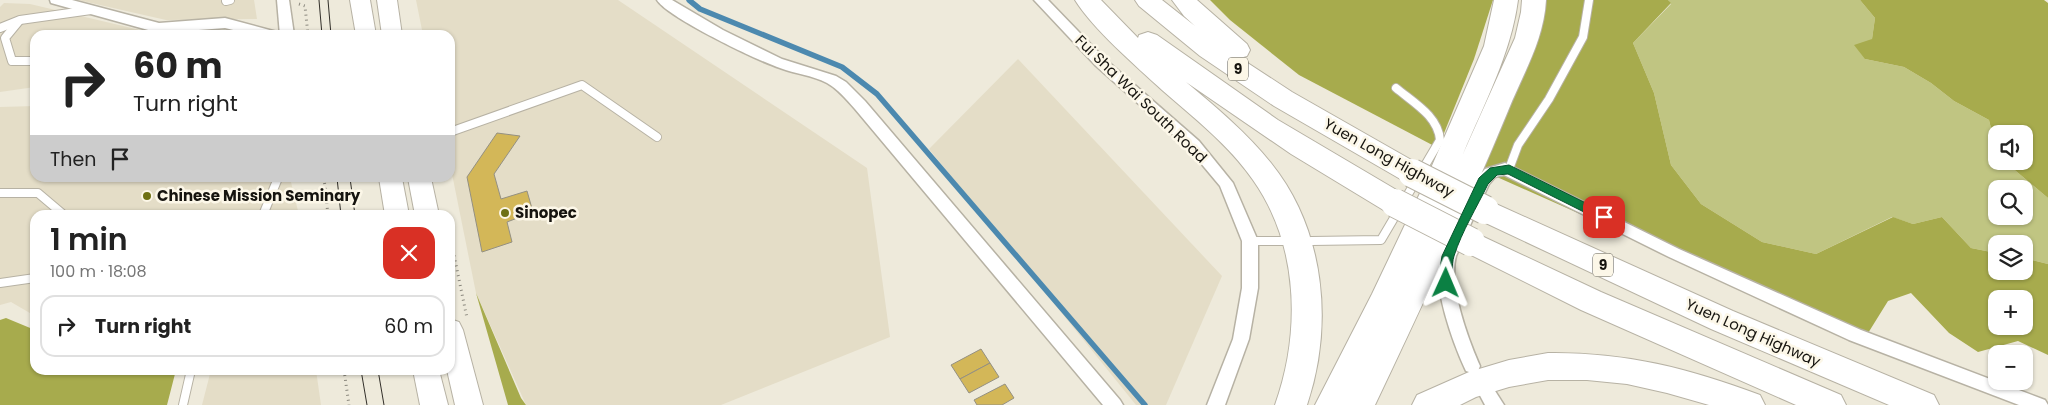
<!DOCTYPE html>
<meta charset="utf-8">
<style>
:root{--surface:#fff;--page:#f6f6f6;--text:#222;--muted:#767676;--line:#e0e0e0}
body{margin:0;font-family:Poppins,sans-serif;background:var(--page);color:var(--text);height:100vh;display:flex;flex-direction:column;font-size:19px;white-space:nowrap}
*{box-sizing:border-box;margin:0}
p{font-size:16px;color:var(--muted)}
.icon{flex:none;width:28px;height:28px;fill:none;stroke:currentColor;stroke-width:2;stroke-linecap:round;stroke-linejoin:round}
.map{position:relative;flex:1;overflow:hidden}
.sheet{position:absolute;left:30px;top:210px;width:425px;height:165px;display:flex;flex-direction:column;background:var(--surface);border-radius:15px;box-shadow:0 1px 4px #0004}
.sheet>*{flex:none}
.hud{position:absolute;left:30px;top:30px;width:425px;height:152px;border-radius:15px;box-shadow:0 1px 4px #0004;background:#fff;color:var(--text);overflow:hidden}
.tools{position:absolute;left:1988px;top:125px;display:grid;gap:10px}
.tools a{display:grid;place-items:center;width:45px;height:45px;border-radius:10px;background:var(--surface);box-shadow:0 1px 4px #0004;font-size:25px}
.pin{position:absolute;display:grid;place-items:center;width:42px;height:42px;color:#fff;margin:-21px;border-radius:10px;box-shadow:0 2px 8px #0006}
.me{position:absolute;width:55px;margin:-28px;rotate:1deg;stroke-linejoin:round;filter:drop-shadow(0 0 4px #0008)}
.turn{display:flex;align-items:center;gap:18px;height:105px;padding:0 20px;font-size:22px}
.turn .icon{width:65px;height:65px;stroke-width:2.5}
.turn b{display:block;font-size:35px;line-height:42px}
.then{display:flex;align-items:center;height:48px;padding:0 20px;background:#0003;gap:10px;font-size:19px}
.round{display:grid;place-items:center;flex:none;width:52px;height:52px;border-radius:15px;background:var(--page)}
.summary{display:flex;align-items:center;justify-content:space-between;height:85px;padding:0 20px}
h1{font-size:30px;font-weight:600;line-height:38px}
ul{padding:0;list-style:none}
li{display:flex;align-items:center;gap:15px;height:62px;margin:0 10px 8px;padding:0 10px;border:2px solid var(--line);border-radius:15px}
li div{flex:1}
li b{display:block;font-size:19px}
li em{font-style:normal}
.map>svg:first-child{display:block}
.built{fill:#e4ddc7}
.green{fill:#c0c582;fill-rule:evenodd}
.forest{fill:#a7ab4d;fill-rule:evenodd}
.lines{fill:none;stroke-linecap:round;stroke-linejoin:round}
.stream{stroke:#4c89af;stroke-width:5.5}
.building{fill:#d3b758;stroke:#949082}
.lane-casing{stroke:#b7b2a4;stroke-width:10}
.street-casing{stroke:#b7b2a4;stroke-width:3}
.primary-casing{stroke:#b7b2a4;stroke-width:2}
.highway-casing{stroke:#b7b2a4;stroke-width:2}
.path{stroke:#8b887e;stroke-width:3;stroke-dasharray:1 4;stroke-linecap:butt}
.lane{stroke:#fff;stroke-width:8}
.street{fill:#fff;fill-rule:evenodd}
.primary{fill:#fff;fill-rule:evenodd}
.highway{fill:#fff;fill-rule:evenodd}
.tram{stroke:#322f29;stroke-width:1}
.highway-bridge-casing{stroke:#b7b2a4;stroke-width:30;stroke-linecap:butt}
.highway-bridge{stroke:#fff;stroke-width:28}
.route{fill:#0b8043;stroke:#07532c}
.poi-dot{fill:#6e7013;stroke:#fcf7e8;stroke-width:2}
.labels{text-anchor:middle;stroke-width:5;stroke-linejoin:round;paint-order:stroke}
.shield{fill:#fcf7e8;stroke:#5b5850;stroke-width:1}
.shield-label{font-size:14px;font-weight:bold;fill:#16140f}
.street-label{font-size:15px;fill:#16140f;stroke:#fcf7e8}
.poi-label{font-size:15px;font-weight:bold;fill:#16140f;stroke:#fcf7e8;text-anchor:start}
</style>
<div class="map">
<svg width="2048" height="405" viewBox="0 0 2048 405">
<rect width="100%" height="100%" fill="#eeeadb"/>
<g class="built">
<path d="M78,0H254L257,19L166,20Z"/>
<path d="M416,0H618L867,168L890,337L721,405H526L476,293L450,164V35H423Z"/>
<path d="M4,3L30,4L157,34L219,29L245,35H35V87L0,92V7Z"/>
<path d="M1018,59L1222,276L1166,405H1136L929,149Z"/>
<path d="M35,106V178H290L299,215H35V316L11,302L0,305V107Z"/>
<path d="M211,370H316L321,405H202Z"/>
</g>
<path class="green" d="M1668,0H1860L1875,18L1872,39L1865,59L1904,67L1931,83L1954,101L1989,120L1996,149V161H2004L2048,198V264L2024,258V244H1996V253L1971,248L1942,217L1913,224L1892,217L1816,254L1762,242L1701,204L1671,165L1654,93L1633,43L1671,4ZM1996,189H2024V216H1996Z"/>
<g class="forest">
<path d="M1210,0H1493L1474,59L1438,148L1299,75L1230,20Z"/>
<path d="M1536,0H1668L1671,3L1633,43L1654,93L1671,165L1701,204L1762,242L1816,254L1893,217L1913,224L1942,217L1971,248L1996,253V271H2024V258L2048,264V355L2018,341L1978,352L1949,333L1911,293L1888,301L1865,338L1722,277L1479,169ZM1996,299H2024V326H1996Z"/>
<path d="M1860,0H2044L2048,3V198L2004,161H2024V134H1996V149L1989,120L1954,101L1931,83L1904,67L1865,59L1854,45L1872,39L1875,18Z"/>
<path d="M476,293L521,398L526,405H508Z"/>
<path d="M6,318L35,330V370H176L167,405H0V320Z"/>
</g>
<g class="lines">
<path class="stream" d="M689,0L700,9L842,67L877,94L1145,405"/>
</g>
<g class="building">
<path d="M497,133L520,136L494,174L501,199L527,191L533,212L507,222L512,242L482,252L467,177Z"/>
<path d="M981,349L990,363L960,379L951,365Z"/>
<path d="M990,363L999,377L969,393L960,379Z"/>
<path d="M1005,384L1014,398L1002,405H977L974,400Z"/>
</g>
<g class="lines">
<defs>
<g id="lane">
<path d="M226,1L230,0"/>
<path d="M19,21L5,38L12,61H35"/>
<path d="M0,28L20,20L91,10"/>
<path d="M450,132L582,85L657,137"/>
<path d="M1509,169L1518,145L1549,99L1583,37L1589,0"/>
<path d="M0,193H38L64,215"/>
<path d="M263,215L278,178"/>
<path d="M1250,241H1288"/>
<path d="M1311,241L1381,240L1440,140C1438,116 1414,103 1396,88"/>
<path d="M0,283L35,278"/>
<path d="M183,405L191,370"/>
</g>
<g id="street">
<path d="M50,0H72L159,23L225,18L277,32L279,35H254L225,28L159,33L51,3Z"/>
<path d="M277,0H289L294,35H280Z"/>
<path d="M657,0H672L723,30L782,59L836,76L846,82L865,101L1120,400L1123,405H1103L855,109C846,99 838,89 827,83C812,75 795,74 780,68C758,61 667,17 657,0Z"/>
<path d="M1034,0H1048L1106,60L1199,141L1233,183L1258,241V288L1249,339L1225,405H1207L1233,339L1242,288V241L1220,186L1189,149L1096,66Z"/>
<path d="M1505,163L1679,249L1861,330L2045,400L2048,405H2019L1849,340L1669,257L1504,175L1495,177L1489,184L1456,256C1448,285 1468,339 1480,366L1478,371L1472,373L1466,371C1453,343 1432,286 1440,256L1478,177L1485,169Z"/>
<path d="M1484,380L1490,383L1504,405H1485L1476,388L1478,383Z"/>
</g>
<g id="primary">
<path d="M350,0H370L376,35H356Z"/>
<path d="M377,0H397L402,35H382Z"/>
<path d="M379,178H402L409,215H385Z"/>
<path d="M408,178H431L439,215H415Z"/>
<path d="M450,319L459,322L463,330L483,405H455L447,370H450Z"/>
<path d="M413,370H439L448,405H420Z"/>
</g>
<g id="highway">
<path d="M1075,0H1101L1138,38L1139,35L1148,32L1157,35L1278,120L1405,195L1409,203L1405,211L1395,214L1385,211L1291,154L1186,82C1216,107 1247,133 1271,163C1325,230 1334,325 1307,405H1275C1301,332 1299,245 1253,180C1229,145 1194,118 1162,90C1136,66 1093,29 1075,0Z"/>
<path d="M1135,0H1162L1195,26L1184,16L1172,0H1197L1247,44L1250,50L1247,56L1240,58L1292,92L1422,166L1425,173L1422,180L1412,183L1402,180L1274,106L1200,56L1139,6Z"/>
<path d="M1494,0H1518C1511,54 1484,104 1463,154L1515,38L1521,12L1522,0H1546C1544,40 1523,74 1508,111C1467,210 1421,308 1375,405H1315L1372,294L1421,191L1484,46Z"/>
<path d="M1485,199L1733,311L1934,395L1939,405H1889L1711,329L1475,218L1471,210L1475,202Z"/>
<path d="M1471,231L1601,292L1841,395L1846,405H1796L1581,310L1461,250L1457,242L1461,234Z"/>
<path d="M1548,353C1625,352 1688,368 1760,395L1765,405H1709L1667,393L1627,384L1587,380H1548L1509,387L1476,397L1460,405H1412L1417,395L1469,372L1509,360Z"/>
</g>
</defs>
<use href="#lane" class="lane-casing"/>
<use href="#street" class="street-casing"/>
<use href="#primary" class="primary-casing"/>
<use href="#highway" class="highway-casing"/>
<g class="path">
<path d="M299,4L305,6L308,35"/>
<path d="M324,178L328,215"/>
<path d="M450,236L467,318"/>
<path d="M344,370L349,405"/>
</g>
<use href="#lane" class="lane"/>
<use href="#street" class="street"/>
<use href="#primary" class="primary"/>
<use href="#highway" class="highway"/>
<g class="tram">
<path d="M319,0L322,35"/>
<path d="M328,0L331,35"/>
<path d="M337,178L341,215"/>
<path d="M350,178L355,215"/>
<path d="M361,370L367,405"/>
<path d="M378,370L384,405"/>
</g>
<defs>
<g id="highway-bridge">
<path d="M1412,173L1485,210"/>
<path d="M1395,203L1471,242"/>
</g>
</defs>
<use href="#highway-bridge" class="highway-bridge-casing"/>
<use href="#highway-bridge" class="highway-bridge"/>
</g>
<path class="route" d="M1509,165L1608,214L1610,217L1608,220H1600L1508,174L1497,175L1488,184C1477,207 1462,231 1454,256C1451,265 1453,281 1451,287H1442L1439,275L1442,256L1479,178L1490,168Z"/>
<g class="poi-dot">
<circle cx="147" cy="196" r="5"/>
<circle cx="505" cy="213" r="5"/>
</g>
<g class="labels">
<g class="shield">
<rect x="1228" y="57.5" width="20" height="23" rx="4"/>
<rect x="1593" y="253.5" width="20" height="23" rx="4"/>
</g>
<g class="shield-label">
<text x="1238" y="74">9</text>
<text x="1603" y="270">9</text>
</g>
<g class="street-label">
<text transform="translate(1141 99) rotate(44)" y="5">Fui Sha Wai South Road</text>
<text transform="translate(1389 158) rotate(29)" y="5">Yuen Long Highway</text>
<text transform="translate(1753 333) rotate(24)" y="5">Yuen Long Highway</text>
</g>
<g class="poi-label">
<text x="157" y="201">Chinese Mission Seminary</text>
<text x="515" y="218">Sinopec</text>
</g>
</g>
</svg>
<div class="tools">
<a><svg class="icon" aria-label="sound" viewBox="0 0 24 24"><path d="M4 9h4l5-4v14l-5-4H4zM17 9q2 3 0 6"/></svg></a>
<a><svg class="icon" aria-label="search" viewBox="0 0 24 24"><circle cx="10" cy="10" r="6"/><path d="M15 15l6 6"/></svg></a>
<a><svg class="icon" aria-label="layers" viewBox="0 0 24 24"><path d="M12 4l9 5-9 5-9-5zM3 14l9 5 9-5"/></svg></a>
<a>+</a>
<a>−</a>
</div>
<div class="pin" style="left:1604px;top:217px;background:#d93025"><svg class="icon" aria-label="arrive" viewBox="0 0 24 24"><path d="M6 21V4h12l-3 4 3 4H6"/></svg></div>
<svg class="me" style="left:1446px;top:283px" viewBox="-20 -20 40 40"><path d="M0-17L14 15 0 8-14 15z" fill="#0b8043" stroke="#fff" stroke-width="4"/></svg>
<div class="hud">
<div class="turn"><svg class="icon" aria-label="right" viewBox="0 0 24 24"><path d="M7 20v-9h11M14 6l5 5-5 5"/></svg><div><b>60 m</b>Turn right</div></div>
<div class="then">Then<svg class="icon" aria-label="arrive" viewBox="0 0 24 24"><path d="M6 21V4h12l-3 4 3 4H6"/></svg></div>
</div>
<section class="sheet">
<div class="summary"><div><h1>1 min</h1><p>100 m · 18:08</p></div><a class="round" style="background:#d93025;color:#fff"><svg class="icon" aria-label="close" viewBox="0 0 24 24"><path d="M6 6l12 12M18 6L6 18"/></svg></a></div>
<ul>
<li><svg class="icon" aria-label="right" viewBox="0 0 24 24"><path d="M7 20v-9h11M14 6l5 5-5 5"/></svg><div><b>Turn right</b></div><em>60 m</em></li>
</ul>
</section>
</div>
